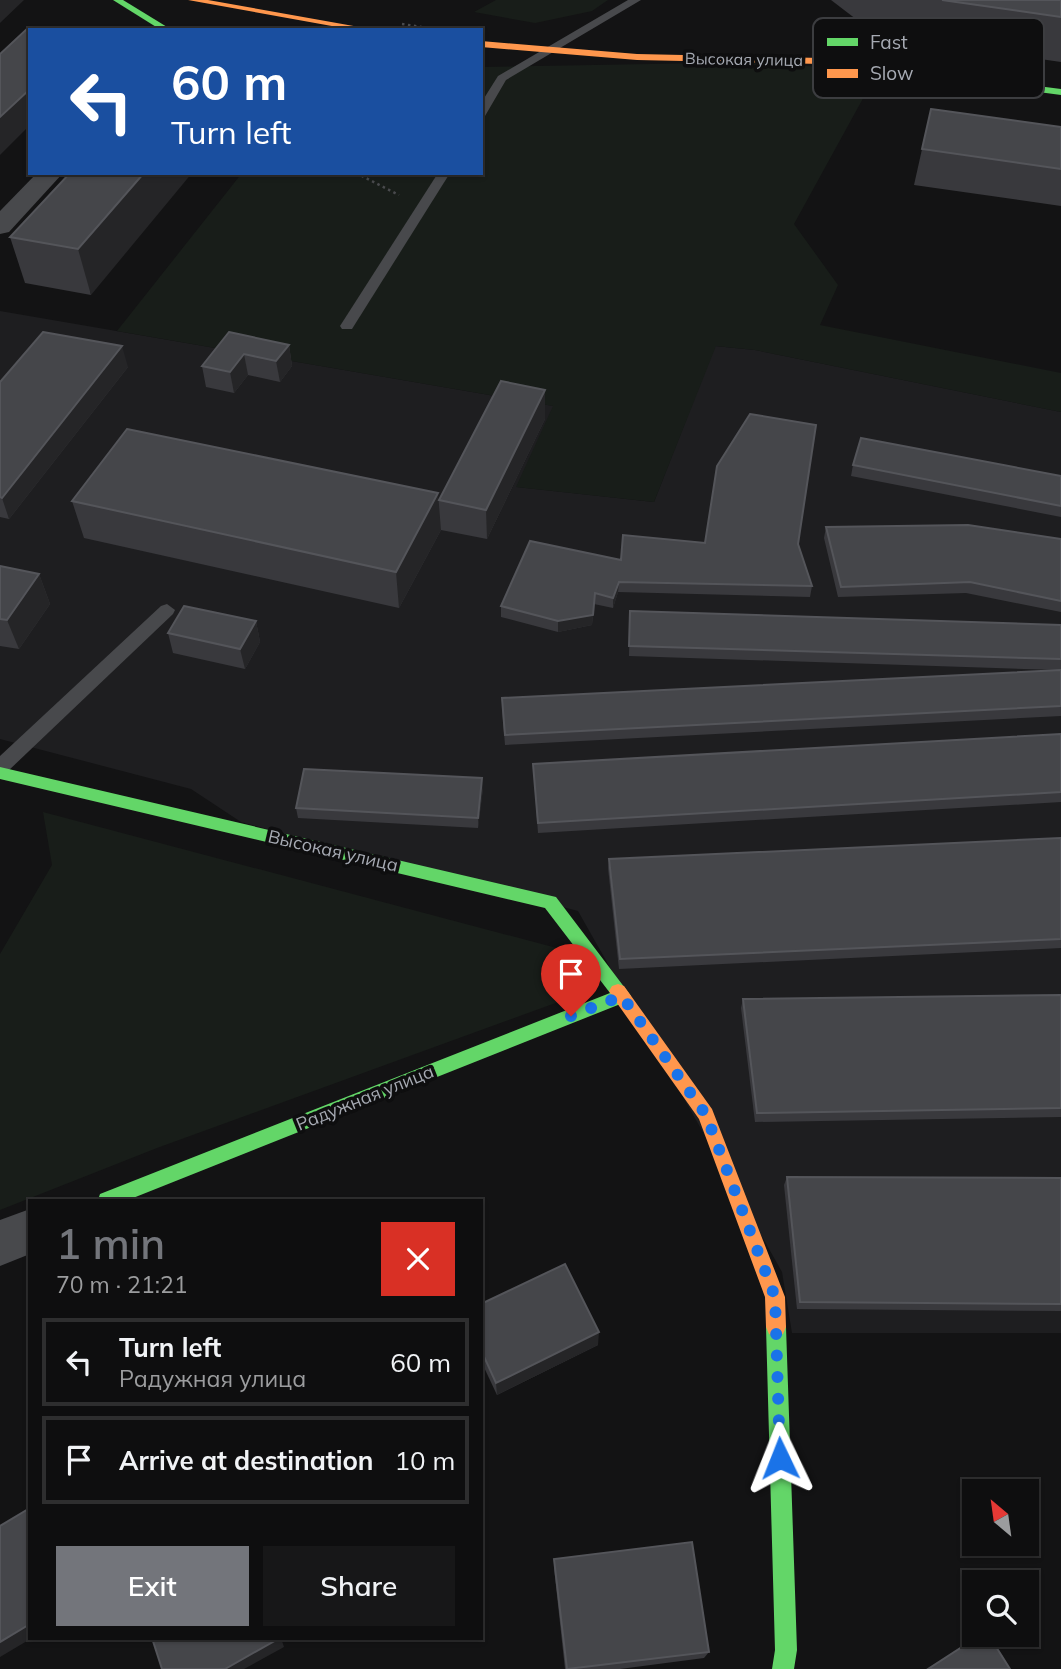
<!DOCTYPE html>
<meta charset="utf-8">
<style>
:root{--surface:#0e0e0f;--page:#171718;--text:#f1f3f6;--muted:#9b9c9e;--line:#2e2e2f;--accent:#73757b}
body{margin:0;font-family:Mulish,sans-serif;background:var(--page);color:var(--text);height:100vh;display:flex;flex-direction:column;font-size:26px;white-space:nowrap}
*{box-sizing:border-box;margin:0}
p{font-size:23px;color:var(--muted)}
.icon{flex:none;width:38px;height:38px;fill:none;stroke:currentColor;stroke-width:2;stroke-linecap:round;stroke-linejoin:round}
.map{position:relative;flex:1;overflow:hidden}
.details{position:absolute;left:28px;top:1199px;width:455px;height:441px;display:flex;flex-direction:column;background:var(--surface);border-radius:0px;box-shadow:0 2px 5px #0004,0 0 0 2px var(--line)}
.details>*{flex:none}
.banner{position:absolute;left:28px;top:28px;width:455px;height:147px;border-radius:0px;box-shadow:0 2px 5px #0004,0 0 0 2px var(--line);background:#1a4fa0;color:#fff;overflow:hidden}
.needle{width:46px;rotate:331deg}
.controls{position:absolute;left:962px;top:1479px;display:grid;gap:14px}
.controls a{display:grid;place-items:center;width:77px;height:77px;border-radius:0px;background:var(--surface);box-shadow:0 2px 5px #0004,0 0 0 2px var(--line);font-size:35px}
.pin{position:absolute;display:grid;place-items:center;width:60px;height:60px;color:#fff;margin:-72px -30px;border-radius:50% 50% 50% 0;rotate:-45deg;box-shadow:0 0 7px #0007}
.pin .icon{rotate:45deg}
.me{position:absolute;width:77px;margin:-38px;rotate:358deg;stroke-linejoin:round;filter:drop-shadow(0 0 5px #0008)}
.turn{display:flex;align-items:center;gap:24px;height:147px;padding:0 28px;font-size:32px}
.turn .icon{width:91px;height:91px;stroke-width:2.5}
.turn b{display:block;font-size:49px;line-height:60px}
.round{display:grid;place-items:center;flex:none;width:74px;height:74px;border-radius:0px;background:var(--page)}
.summary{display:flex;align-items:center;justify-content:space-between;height:119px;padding:0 28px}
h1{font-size:42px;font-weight:600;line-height:52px;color:var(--accent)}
.action{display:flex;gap:14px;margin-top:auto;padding:14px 28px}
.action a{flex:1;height:80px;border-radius:0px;background:var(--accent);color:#fff;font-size:28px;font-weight:600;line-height:80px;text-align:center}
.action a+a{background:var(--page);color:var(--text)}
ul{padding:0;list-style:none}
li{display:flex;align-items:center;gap:21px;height:88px;margin:0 14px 10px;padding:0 14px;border:4px solid var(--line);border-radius:0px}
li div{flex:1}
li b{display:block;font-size:26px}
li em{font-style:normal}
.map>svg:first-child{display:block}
.built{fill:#1e1e20}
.green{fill:#181d19}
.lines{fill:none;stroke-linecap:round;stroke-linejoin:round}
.path{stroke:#494a4d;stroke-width:2.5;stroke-dasharray:2.5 3.5;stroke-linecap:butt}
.lane{fill:#48494c;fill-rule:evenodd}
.street{fill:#48494c;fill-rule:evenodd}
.fast{fill:#63d668;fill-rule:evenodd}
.slow{fill:#ff974d;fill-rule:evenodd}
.wall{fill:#39393d}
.shaded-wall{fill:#252527}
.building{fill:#45464a;stroke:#54555a;stroke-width:2}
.route{stroke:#1a73e8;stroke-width:12;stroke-dasharray:0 21.6}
.labels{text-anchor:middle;stroke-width:7;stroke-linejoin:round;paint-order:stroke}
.far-street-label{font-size:16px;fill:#a6aab3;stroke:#0e0e0f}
.street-label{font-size:18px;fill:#a6aab3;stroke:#0e0e0f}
.key{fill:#0e0e0f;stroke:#3c3d40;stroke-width:2}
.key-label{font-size:19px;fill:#a6aab3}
</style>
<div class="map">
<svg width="1061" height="1669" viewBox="0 0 1061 1669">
<rect width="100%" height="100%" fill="#131314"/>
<path class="built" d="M0,311L554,406L517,487L654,502L715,346L755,350L1061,412V1333H792L782,1272L578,911L241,822L191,789L0,739Z"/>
<g class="green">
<path d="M496,0H608L592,11L535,23L474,12Z"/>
<path d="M768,62L877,73L794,224L838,285L820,325L1061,373V412L755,350L716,346L654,502L516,487L553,406L117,331L242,173H481V67Z"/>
<path d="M43,812L568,951L583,993L157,1148L0,1210V954L52,865Z"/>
</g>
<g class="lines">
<g class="path">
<path d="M402,24L441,30"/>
<path d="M356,173L399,195"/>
</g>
<g class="lane">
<path d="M628,0H641L506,80L485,116L481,117V103L498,76Z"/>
<path d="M438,173H450L352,329H342L340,326Z"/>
<path d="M167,604L175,610L173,614L7,772L0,774V756L161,606Z"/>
</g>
<g class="street">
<path d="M37,173H63L9,232L0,234V211Z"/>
<path d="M30,1209V1254L0,1266V1220Z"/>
</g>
<g class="fast">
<path d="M113,0H123L172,30H161Z"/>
<path d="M900,68L1061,89V95L897,73V69Z"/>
<path d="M0,767L556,897L631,996L628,1001L128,1200H98L100,1194L610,993L545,908L0,779Z"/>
<path d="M776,1317L783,1320L786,1327L797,1650L794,1669H772L775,1650L766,1327L769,1320Z"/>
</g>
<g class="slow">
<path d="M188,0H208L376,30H354Z"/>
<path d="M481,41L637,54L822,58L900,68L905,71L900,74L822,64L637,60L481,47Z"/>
<path d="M618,984L624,986L712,1109L785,1297L786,1327L783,1334L776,1337L769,1334L766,1327L765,1297L699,1119L612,996L609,991L612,986Z"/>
</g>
</g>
<g class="wall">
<path d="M831,0H1061V62L909,40L865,26Z"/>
<path d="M931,109L1061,127V206L914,185Z"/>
<path d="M70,173L91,295L25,283L10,237Z"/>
<path d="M229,332L289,345L292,366L280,382L248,375L234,393L206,387L202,366Z"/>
<path d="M128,367L9,519L0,517V382Z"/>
<path d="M545,390V419L487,539L441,530L399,608L84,538L72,501L439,500Z"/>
<path d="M853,465L1061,476V517L851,476Z"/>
<path d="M826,527L1061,539V612L966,593L838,597L824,538Z"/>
<path d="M705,543L798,544L812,586L810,597L618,592L613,608L594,604L592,625L558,632L501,617V606L621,560Z"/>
<path d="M0,566L39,574L50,604L19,649L0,646Z"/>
<path d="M630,611L1061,625V716L505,745L502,709L1058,670L629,656Z"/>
<path d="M256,621L260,642L245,669L173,653L168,633Z"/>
<path d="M1061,734V802L538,833L533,764Z"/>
<path d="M483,788L478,828L298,818L296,808Z"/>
<path d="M1061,838V948L619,969L608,868L609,859Z"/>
<path d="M1061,995V1117L755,1122L741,1008L743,999Z"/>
<path d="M787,1177L1061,1178V1311L797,1309L784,1185Z"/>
<path d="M481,1304L598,1345L497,1395L481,1361Z"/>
<path d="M554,1559L709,1652L704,1658L620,1669H565L554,1568Z"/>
</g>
<g class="shaded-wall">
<path d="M0,0H24L0,23Z"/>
<path d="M30,89V125L0,155V117Z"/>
<path d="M144,173H192L91,295L78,249Z"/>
<path d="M289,345L292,366L280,382L276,361Z"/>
<path d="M122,346L128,367L9,519L2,498Z"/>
<path d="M244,354L248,375L234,393L230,372Z"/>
<path d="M545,390V419L487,539L486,510Z"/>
<path d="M438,493L441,530L399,608L396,572Z"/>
<path d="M39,574L50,604L19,649L7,620Z"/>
<path d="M619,582L618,592L613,608V598Z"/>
<path d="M595,593L592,625L558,632V621Z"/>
<path d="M256,621L260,642L245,669L240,649Z"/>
<path d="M482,778L483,788L478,828V818Z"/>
<path d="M599,1332L598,1345L497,1395L496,1383Z"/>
<path d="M30,1624V1638H32L0,1657V1642Z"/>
<path d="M277,1638H281L284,1647L244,1669H225Z"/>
</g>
<g class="building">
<path d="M942,0H1061V17Z"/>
<path d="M29,27L49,30H30V89L0,117V54Z"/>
<path d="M931,109L1061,127V169L922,149Z"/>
<path d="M70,173H144L78,249L10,237Z"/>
<path d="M43,332L122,346L2,498L0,497V382Z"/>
<path d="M229,332L289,345L276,361L244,354L230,372L202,366Z"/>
<path d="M501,381L545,390L486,510L439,500Z"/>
<path d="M750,414L816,425L798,544L812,586L619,582L613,598L595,593L593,615L558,621L501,606L530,541L621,560L623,535L705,543L717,466Z"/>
<path d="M127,429L438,493L396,572L72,501Z"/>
<path d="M861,438L1061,476V506L853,465Z"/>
<path d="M968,525L1061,539V601L970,582L841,587L826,527Z"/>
<path d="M0,566L39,574L7,620L0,619Z"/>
<path d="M184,606L256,621L240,649L168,633Z"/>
<path d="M630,611L1061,625V659L629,646Z"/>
<path d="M1061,670V706L505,735L502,698Z"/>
<path d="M1061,734V792L538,823L533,764Z"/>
<path d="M304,769L482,778L478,818L296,808Z"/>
<path d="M1061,838V939L620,959L609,859Z"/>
<path d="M1061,995V1108L757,1113L743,999Z"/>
<path d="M787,1177L1061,1178V1304L800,1302Z"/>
<path d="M565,1264L599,1332L496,1383L481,1350V1304Z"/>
<path d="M30,1508V1624L0,1642V1526Z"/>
<path d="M692,1542L709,1652L567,1669L554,1559Z"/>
<path d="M982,1634H988L1010,1669H928Z"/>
<path d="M152,1638H277L278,1639L225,1669H162Z"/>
</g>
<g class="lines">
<path class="route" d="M571,1016L622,996L706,1115L775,1297L780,1458"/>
</g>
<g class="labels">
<g class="far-street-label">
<text transform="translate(744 59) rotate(1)" y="6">Высокая улица</text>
</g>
<g class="street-label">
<text transform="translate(333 851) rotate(13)" y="6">Высокая улица</text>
<text transform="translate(365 1098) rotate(-22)" y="6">Радужная улица</text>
</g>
</g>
<rect x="813" y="18" width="231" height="80" rx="10" class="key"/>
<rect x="827" y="38" width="31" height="8" fill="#63d668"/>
<rect x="827" y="69" width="31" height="9" fill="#ff974d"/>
<g class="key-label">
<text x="870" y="49">Fast</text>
<text x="870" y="80">Slow</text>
</g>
</svg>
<div class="controls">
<a><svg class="needle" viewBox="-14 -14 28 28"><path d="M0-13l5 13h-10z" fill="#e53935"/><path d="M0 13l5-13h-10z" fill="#9b9c9e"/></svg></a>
<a><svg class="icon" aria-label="search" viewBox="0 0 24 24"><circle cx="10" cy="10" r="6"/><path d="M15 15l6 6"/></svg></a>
</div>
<div class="pin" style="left:571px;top:1016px;background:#d93025"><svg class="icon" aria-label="arrive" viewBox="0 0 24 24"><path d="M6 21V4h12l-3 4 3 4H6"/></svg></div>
<svg class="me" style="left:780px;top:1458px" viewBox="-20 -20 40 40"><path d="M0-17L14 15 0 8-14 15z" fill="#1a73e8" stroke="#fff" stroke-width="4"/></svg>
<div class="banner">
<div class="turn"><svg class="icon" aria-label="left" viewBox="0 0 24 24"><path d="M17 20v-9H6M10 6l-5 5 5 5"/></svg><div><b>60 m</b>Turn left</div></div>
</div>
<section class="details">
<div class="summary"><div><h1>1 min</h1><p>70 m · 21:21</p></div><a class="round" style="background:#d93025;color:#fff"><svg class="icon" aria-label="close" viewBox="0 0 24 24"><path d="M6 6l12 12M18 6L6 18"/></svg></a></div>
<ul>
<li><svg class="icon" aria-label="left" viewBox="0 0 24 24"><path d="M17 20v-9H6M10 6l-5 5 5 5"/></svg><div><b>Turn left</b><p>Радужная улица</p></div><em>60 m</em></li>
<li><svg class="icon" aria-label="arrive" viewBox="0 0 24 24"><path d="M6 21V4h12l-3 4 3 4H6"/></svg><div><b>Arrive at destination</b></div><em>10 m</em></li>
</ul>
<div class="action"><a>Exit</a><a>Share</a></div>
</section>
</div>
